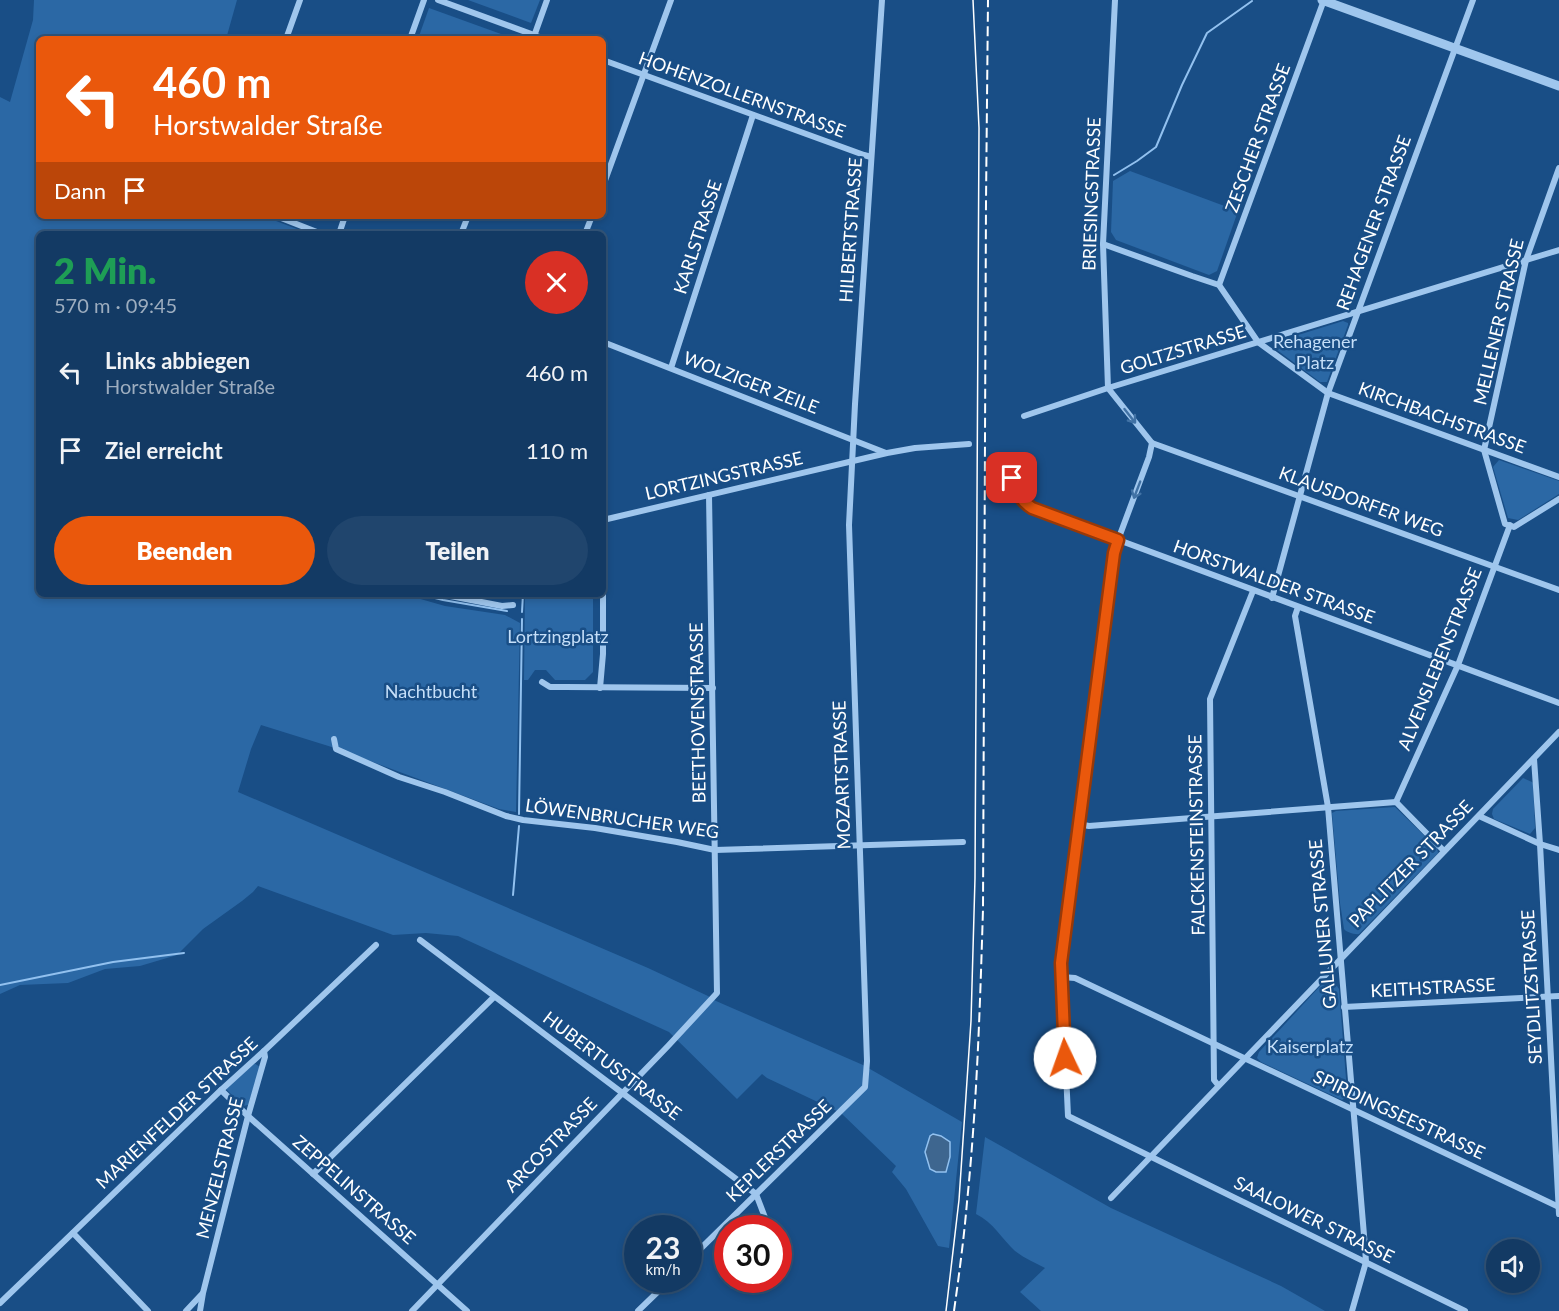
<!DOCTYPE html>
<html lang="de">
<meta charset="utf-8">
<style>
:root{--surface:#133a64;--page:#20456d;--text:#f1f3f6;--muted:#9dadbf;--line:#325478;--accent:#ea580c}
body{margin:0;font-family:Lato,sans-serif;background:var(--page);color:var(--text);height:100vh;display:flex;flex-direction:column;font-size:22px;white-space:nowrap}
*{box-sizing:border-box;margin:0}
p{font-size:20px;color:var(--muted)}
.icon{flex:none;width:33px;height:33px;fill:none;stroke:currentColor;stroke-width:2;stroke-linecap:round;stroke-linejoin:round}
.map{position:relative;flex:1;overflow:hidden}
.panel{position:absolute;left:36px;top:231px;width:570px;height:366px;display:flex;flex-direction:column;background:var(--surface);border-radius:9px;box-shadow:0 3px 9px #0003,0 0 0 2px var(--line)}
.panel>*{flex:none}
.banner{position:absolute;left:36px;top:36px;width:570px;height:183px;border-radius:9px;box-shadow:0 3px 9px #0003,0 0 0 2px var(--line);background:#ea580c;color:#fff;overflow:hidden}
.buttons{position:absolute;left:1486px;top:1239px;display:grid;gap:12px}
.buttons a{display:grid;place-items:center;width:54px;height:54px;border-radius:50%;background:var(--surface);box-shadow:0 3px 9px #0003,0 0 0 2px var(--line);font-size:30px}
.speed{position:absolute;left:624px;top:1215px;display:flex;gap:12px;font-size:30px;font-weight:700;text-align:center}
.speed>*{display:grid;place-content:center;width:78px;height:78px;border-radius:50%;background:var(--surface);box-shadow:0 3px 9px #0003,0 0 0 2px var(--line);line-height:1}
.speed small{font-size:15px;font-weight:400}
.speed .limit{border:9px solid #d22;background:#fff;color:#111}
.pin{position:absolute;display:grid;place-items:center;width:51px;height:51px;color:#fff;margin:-26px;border-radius:12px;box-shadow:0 3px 9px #0006}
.me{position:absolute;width:66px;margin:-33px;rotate:357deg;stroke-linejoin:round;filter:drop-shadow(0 0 4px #0008)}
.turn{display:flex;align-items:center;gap:21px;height:126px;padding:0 18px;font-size:27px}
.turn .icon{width:78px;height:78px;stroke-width:2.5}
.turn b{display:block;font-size:42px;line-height:51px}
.then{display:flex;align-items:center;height:57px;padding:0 18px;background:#0003;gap:12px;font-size:22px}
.round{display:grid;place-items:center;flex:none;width:63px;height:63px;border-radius:32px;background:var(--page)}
.overview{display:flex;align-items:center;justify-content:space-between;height:102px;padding:0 18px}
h1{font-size:36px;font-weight:800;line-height:45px;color:#1e9e55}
.button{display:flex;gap:12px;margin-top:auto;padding:12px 18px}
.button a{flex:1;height:69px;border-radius:36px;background:var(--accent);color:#fff;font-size:24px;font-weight:800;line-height:69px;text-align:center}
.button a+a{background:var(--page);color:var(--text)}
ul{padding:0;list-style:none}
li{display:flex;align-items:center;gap:18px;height:78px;padding:0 18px}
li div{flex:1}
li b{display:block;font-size:22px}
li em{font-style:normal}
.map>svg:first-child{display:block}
.green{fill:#2b68a5}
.water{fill:#3e668f;stroke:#92c1ef;stroke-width:1.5}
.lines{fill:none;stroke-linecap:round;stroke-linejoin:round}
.stream{stroke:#92c1ef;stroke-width:2}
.minor{stroke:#9fc6ed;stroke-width:6}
.tertiary{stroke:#9fc6ed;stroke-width:9}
.tram{stroke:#fff;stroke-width:1.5}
.rail{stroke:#fff;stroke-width:2;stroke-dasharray:10 4.5;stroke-linecap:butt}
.oneway{stroke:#4172a5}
.route-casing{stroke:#983908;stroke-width:15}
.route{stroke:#ea580c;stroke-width:10}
.labels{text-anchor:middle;stroke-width:5;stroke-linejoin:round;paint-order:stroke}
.street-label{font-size:18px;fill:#fff;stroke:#194e86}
.park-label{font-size:18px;fill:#c5dff9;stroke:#194e86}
</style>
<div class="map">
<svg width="1559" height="1311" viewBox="0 0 1559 1311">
<rect width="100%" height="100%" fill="#194e86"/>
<g class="green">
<path d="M34,0H237L226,39H39V216H263L310,234H39V594H403L445,606L505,615L520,623L516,812L499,809L338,749L261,725L251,749L238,792L648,968L708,996L716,1001L863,1065L962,1122L949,1248L938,1246L906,1189L892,1172L896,1166L841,1113L767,1078L762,1074L737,1099L669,1032L458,936L426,933L393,935L258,886L253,892L242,901L203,929L177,955L140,966L105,969L68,983L20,985L0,994V97L10,102L33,20Z"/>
<path d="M468,0H540L531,23Z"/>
<path d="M429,8L515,39H418Z"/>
<path d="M1130,171L1238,211L1217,271L1209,275L1116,240L1111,232L1113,181Z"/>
<path d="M1343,321L1348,323V325L1327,382H1320L1277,350L1279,341Z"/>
<path d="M1499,460L1559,481V494L1518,520L1508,518L1493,467Z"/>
<path d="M525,594H593V672L585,680H555L546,670H535L528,680H524Z"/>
<path d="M1523,778L1532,782L1533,783L1535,828L1530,834L1494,819L1492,814L1493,809Z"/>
<path d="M1395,807L1437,848L1438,853L1359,934C1355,935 1346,932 1344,929L1340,903L1332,813L1336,811Z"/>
<path d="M1327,982L1337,986L1339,989L1347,1091L1345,1098L1342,1100L1261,1062L1257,1058L1259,1052L1323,983Z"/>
<path d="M254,1063L260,1067L248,1105L243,1106L226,1089Z"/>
<path d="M985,1137L1111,1208L1281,1286L1325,1311H1041L1020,1292L1045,1268C1035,1263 1024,1258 1015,1251C1002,1239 993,1222 976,1214Z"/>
</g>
<path class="water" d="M933,1134L941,1136L950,1142V1157L946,1172H936L930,1169L925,1152L930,1136Z"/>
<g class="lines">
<g class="stream">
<path d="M1114,175L1137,161L1156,147L1182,85L1207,33L1252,1"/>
<path d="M419,594L443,600L507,611"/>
<path d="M522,612L523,594"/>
<path d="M519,814L522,619"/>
<path d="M513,895L519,826"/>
<path d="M0,985L113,962L184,953"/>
</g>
<g class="minor">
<path d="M438,0L545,39"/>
<path d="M286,39L300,0"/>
<path d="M410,39L424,0"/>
<path d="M533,39L547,0"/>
<path d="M603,60L864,155L871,157"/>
<path d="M1559,168L1526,260L1484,450L1505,524L1514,527L1559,499"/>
<path d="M603,186L671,0"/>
<path d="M276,216L322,234"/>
<path d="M339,234L345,216"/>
<path d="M461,234L468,216"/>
<path d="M585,234L592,216"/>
<path d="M1103,244L1192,276L1219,285L1258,342L1328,393L1559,477"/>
<path d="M1219,285L1324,0"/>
<path d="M603,342L886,453"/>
<path d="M671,368L753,115"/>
<path d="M1108,388L1152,443L1149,457L1118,540L1114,553L1061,963L1068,1116L1465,1311"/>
<path d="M1108,388L1103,244L1115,0"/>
<path d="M1024,416L1108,388L1559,250"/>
<path d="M1152,443L1559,590"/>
<path d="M1011,459C1012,478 1014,497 1032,508L1559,703"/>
<path d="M603,520L887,453L915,448L969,444"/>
<path d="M440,594L502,606L513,605"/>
<path d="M1272,598L1328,393L1473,0"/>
<path d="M1298,607L1295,616L1328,807L1365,1247L1366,1262L1352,1311"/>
<path d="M542,682L550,687H565L713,688"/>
<path d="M600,688L603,654V581"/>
<path d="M334,739L336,749L399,777L445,792L506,816L523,820L595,828L677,842L715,850L963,842"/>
<path d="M1534,759L1540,844L1559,1214"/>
<path d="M1396,802L1458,665L1510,525"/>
<path d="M1479,816L1540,844L1559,850"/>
<path d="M1079,824L1089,826L1396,802L1444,851"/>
<path d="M420,940L756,1194L769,1228"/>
<path d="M1062,977L1075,978L1559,1207"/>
<path d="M1344,1007L1559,996"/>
<path d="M1218,1085L1214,1080L1210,699L1253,591"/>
<path d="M221,1090L248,1116L467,1311"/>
<path d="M313,1174L494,997"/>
<path d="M1111,1198L1559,732"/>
<path d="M73,1233L148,1311"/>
<path d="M778,1258L783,1271"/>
<path d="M688,1261L865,1087L867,1061L849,525L855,404L882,0"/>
<path d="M0,1303L220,1091L264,1051L376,945"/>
<path d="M186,1311L202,1294"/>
<path d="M200,1311L203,1293L248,1116L265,1057L264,1051"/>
<path d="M412,1311L668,1046L717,993L709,495"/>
<path d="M638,1311L670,1280"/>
</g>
<path class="tertiary" d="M1322,0L1559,86"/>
<path class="tram" d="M946,1311L959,1200L971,1021L975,878L979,128L973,0"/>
<path class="rail" d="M954,1311C959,1275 964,1238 967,1202C977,1104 980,1006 983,909L986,202L988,0"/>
</g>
<defs><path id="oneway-shaft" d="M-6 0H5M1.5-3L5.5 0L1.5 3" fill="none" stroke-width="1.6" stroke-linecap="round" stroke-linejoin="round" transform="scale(1.5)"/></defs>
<g class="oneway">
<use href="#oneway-shaft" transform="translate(1130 416) rotate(52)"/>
<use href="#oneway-shaft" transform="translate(1137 490) rotate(111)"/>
</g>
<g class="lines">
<defs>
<path id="route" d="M1012,478C1015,491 1021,501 1032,508L1118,540L1114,553L1061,963L1065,1058"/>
</defs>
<use href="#route" class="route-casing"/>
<use href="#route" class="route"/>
</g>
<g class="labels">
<g class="street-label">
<text transform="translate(742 95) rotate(20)" y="6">HOHENZOLLERNSTRASSE</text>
<text transform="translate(1258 138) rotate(-70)" y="6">ZESCHER STRASSE</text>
<text transform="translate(1092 194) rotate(-88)" y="6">BRIESINGSTRASSE</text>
<text transform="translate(1374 223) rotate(-70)" y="6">REHAGENER STRASSE</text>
<text transform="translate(851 230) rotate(-86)" y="6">HILBERTSTRASSE</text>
<text transform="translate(698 237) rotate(-72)" y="6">KARLSTRASSE</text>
<text transform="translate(1499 322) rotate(-77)" y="6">MELLENER STRASSE</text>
<text transform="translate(1183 350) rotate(-17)" y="6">GOLTZSTRASSE</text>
<text transform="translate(751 383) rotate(21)" y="6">WOLZIGER ZEILE</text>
<text transform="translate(1442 418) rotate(20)" y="6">KIRCHBACHSTRASSE</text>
<text transform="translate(724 476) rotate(-13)" y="6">LORTZINGSTRASSE</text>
<text transform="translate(1361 502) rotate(20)" y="6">KLAUSDORFER WEG</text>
<text transform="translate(1274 582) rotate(20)" y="6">HORSTWALDER STRASSE</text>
<text transform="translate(1440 659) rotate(-68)" y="6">ALVENSLEBENSTRASSE</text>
<text transform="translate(698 713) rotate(-91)" y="6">BEETHOVENSTRASSE</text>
<text transform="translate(842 775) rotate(-92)" y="6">MOZARTSTRASSE</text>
<text transform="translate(622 819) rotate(8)" y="6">LÖWENBRUCHER WEG</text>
<text transform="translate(1197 835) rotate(-91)" y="6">FALCKENSTEINSTRASSE</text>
<text transform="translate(1411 864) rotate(-46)" y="6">PAPLITZER STRASSE</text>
<text transform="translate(1323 924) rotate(-95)" y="6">GALLUNER STRASSE</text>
<text transform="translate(1532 987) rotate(-93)" y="6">SEYDLITZSTRASSE</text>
<text transform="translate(1433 988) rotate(-3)" y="6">KEITHSTRASSE</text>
<text transform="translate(612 1066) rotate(37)" y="6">HUBERTUSSTRASSE</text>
<text transform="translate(177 1113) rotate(-43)" y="6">MARIENFELDER STRASSE</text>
<text transform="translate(1399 1115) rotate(25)" y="6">SPIRDINGSEESTRASSE</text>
<text transform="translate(551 1145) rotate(-46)" y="6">ARCOSTRASSE</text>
<text transform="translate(779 1151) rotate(-44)" y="6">KEPLERSTRASSE</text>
<text transform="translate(220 1168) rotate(-76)" y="6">MENZELSTRASSE</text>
<text transform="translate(354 1190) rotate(41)" y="6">ZEPPELINSTRASSE</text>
<text transform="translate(1314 1220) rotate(26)" y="6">SAALOWER STRASSE</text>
</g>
<g class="park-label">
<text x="1315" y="348">Rehagener<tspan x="1315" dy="21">Platz</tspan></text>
<text x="558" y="643">Lortzingplatz</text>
<text x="431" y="698">Nachtbucht</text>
<text x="1310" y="1053">Kaiserplatz</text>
</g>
</g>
</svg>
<div class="buttons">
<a><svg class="icon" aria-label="sound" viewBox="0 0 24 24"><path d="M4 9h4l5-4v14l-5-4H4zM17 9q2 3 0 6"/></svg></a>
</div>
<div class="speed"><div>23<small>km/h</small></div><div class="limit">30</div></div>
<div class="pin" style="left:1012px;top:478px;background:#d93025"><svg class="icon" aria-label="arrive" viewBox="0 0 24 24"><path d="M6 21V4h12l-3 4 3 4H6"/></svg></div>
<svg class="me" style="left:1065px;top:1058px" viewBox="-20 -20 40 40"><circle r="19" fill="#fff"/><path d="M0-13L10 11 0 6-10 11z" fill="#ea580c"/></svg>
<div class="banner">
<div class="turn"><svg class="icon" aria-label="left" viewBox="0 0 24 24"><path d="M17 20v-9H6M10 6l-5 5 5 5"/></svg><div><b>460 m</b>Horstwalder Straße</div></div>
<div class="then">Dann<svg class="icon" aria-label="arrive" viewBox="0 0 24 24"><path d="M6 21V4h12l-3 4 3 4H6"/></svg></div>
</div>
<section class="panel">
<div class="overview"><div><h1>2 Min.</h1><p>570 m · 09:45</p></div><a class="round" style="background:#d93025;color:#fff"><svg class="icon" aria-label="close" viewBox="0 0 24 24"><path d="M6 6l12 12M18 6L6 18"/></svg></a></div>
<ul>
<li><svg class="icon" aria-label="left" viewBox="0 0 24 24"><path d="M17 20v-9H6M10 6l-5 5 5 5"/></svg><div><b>Links abbiegen</b><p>Horstwalder Straße</p></div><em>460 m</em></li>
<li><svg class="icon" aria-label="arrive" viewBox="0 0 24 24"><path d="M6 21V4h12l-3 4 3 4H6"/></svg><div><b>Ziel erreicht</b></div><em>110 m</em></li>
</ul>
<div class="button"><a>Beenden</a><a>Teilen</a></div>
</section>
</div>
